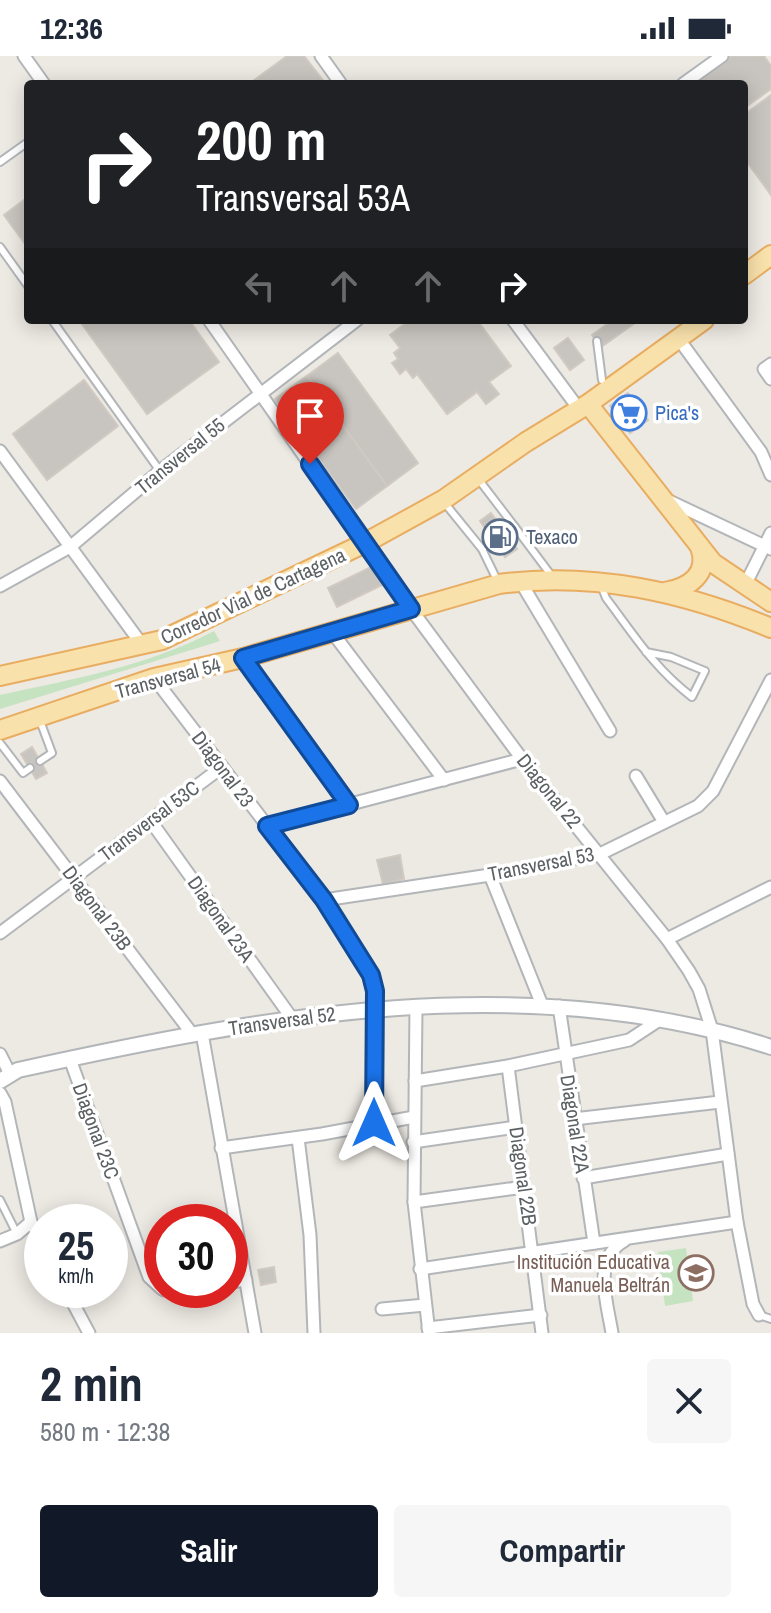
<!DOCTYPE html>
<html lang="es">
<meta charset="utf-8">
<style>
:root{--surface:#fff;--page:#f6f6f7;--text:#1f2937;--muted:#747a83;--accent:#111827}
body{margin:0;font-family:"Archivo Narrow",sans-serif;background:var(--page);color:var(--text);height:100vh;display:flex;flex-direction:column;font-size:30px;white-space:nowrap}
*{box-sizing:border-box;margin:0}
p{font-size:26px;color:var(--muted)}
.icon{flex:none;width:44px;height:44px;fill:none;stroke:currentColor;stroke-width:2;stroke-linecap:round;stroke-linejoin:round}
.map{position:relative;height:1277px;overflow:hidden}
.panel{display:flex;flex-direction:column;background:var(--surface);flex:1}
.panel>*{flex:none}
.top-card{position:absolute;left:24px;top:24px;width:724px;height:244px;border-radius:8px;box-shadow:0 4px 20px #0003;background:#202124;color:#fff;overflow:hidden}
.speed{position:absolute;left:24px;top:1148px;display:flex;gap:16px;font-size:40px;font-weight:700;text-align:center}
.speed>*{display:grid;place-content:center;width:104px;height:104px;border-radius:50%;background:var(--surface);box-shadow:0 4px 20px #0003;line-height:1}
.speed small{font-size:20px;font-weight:400}
.speed .limit{border:12px solid #d22;background:#fff;color:#111}
.pin{position:absolute;display:grid;place-items:center;width:68px;height:68px;color:#fff;margin:-82px -34px;border-radius:50% 50% 50% 0;rotate:-45deg;box-shadow:0 0 8px #0007}
.pin .icon{rotate:45deg}
.me{position:absolute;width:88px;margin:-44px;rotate:0deg;stroke-linejoin:round;filter:drop-shadow(0 0 6px #0008)}
.turn{display:flex;align-items:center;gap:28px;height:168px;padding:0 40px;font-size:36px}
.turn .icon{width:104px;height:104px;stroke-width:2.5}
.turn b{display:block;font-size:56px;line-height:68px}
.lanes{display:flex;align-items:center;height:76px;padding:0 40px;background:#0003;justify-content:center;gap:40px;direction:ltr}
.lanes .off{opacity:.35}
.round{display:grid;place-items:center;flex:none;width:84px;height:84px;border-radius:8px;background:var(--page)}
.overview{display:flex;align-items:center;justify-content:space-between;height:136px;padding:0 40px}
h1{font-size:48px;font-weight:700;line-height:60px}
.cta{display:flex;gap:16px;margin-top:auto;padding:16px 40px}
.cta a{flex:1;height:92px;border-radius:8px;background:var(--accent);color:#fff;font-size:32px;font-weight:700;line-height:92px;text-align:center}
.cta a+a{background:var(--page);color:var(--text)}
.status{display:flex;justify-content:space-between;align-items:center;height:56px;padding:0 40px;background:var(--surface);direction:ltr}
.status svg{height:22px;fill:currentColor}
.map>svg:first-child{display:block}
.green{fill:#c6e3c1}
.building{fill:#c8c4bf;stroke:#d1cac2;stroke-width:2}
.lines{fill:none;stroke-linecap:round;stroke-linejoin:round}
.service-casing{stroke:#b3b6b9;stroke-width:10}
.minor-casing{stroke:#b3b6b9;stroke-width:15}
.tertiary-casing{stroke:#b3b6b9;stroke-width:18}
.primary-casing{stroke:#e8ad61;stroke-width:22}
.service{stroke:#fff;stroke-width:6}
.minor{stroke:#fff;stroke-width:11}
.tertiary{stroke:#fff;stroke-width:14}
.primary{stroke:#f9e1ab;stroke-width:18}
.route-casing{stroke:#114b97;stroke-width:20}
.route{stroke:#1a73e8;stroke-width:14}
.labels{text-anchor:middle;stroke-width:7;stroke-linejoin:round;paint-order:stroke}
.shop-label{font-size:20px;fill:#366cbe;stroke:#fff;text-anchor:start}
.street-label{font-size:20px;fill:#5b6063;stroke:#fff}
.service-label{font-size:20px;fill:#4e5e75;stroke:#fff;text-anchor:start}
.education-label{font-size:20px;fill:#785e54;stroke:#fff;text-anchor:end}
</style>
<div class="status"><b>12:36</b><svg viewBox="0 0 49 12"><path d="M0 12V9h3v3zM5 12V6h3v6zM10 12V3h3v9zM15 12V0h3v12zM26 1h20v11H26zM47 4h2v5h-2z"/></svg></div>
<div class="map">
<svg width="771" height="1277" viewBox="0 0 771 1277">
<rect width="100%" height="100%" fill="#ede9e3"/>
<g class="green">
<path d="M214,575L220,585L0,653V639C73,623 148,610 214,575Z"/>
<path d="M686,1192L693,1245L665,1250L658,1196Z"/>
</g>
<g class="building">
<path d="M287,0H304L326,28H249Z"/>
<path d="M732,0H764L771,10V33L744,52V28H700L697,24Z"/>
<path d="M771,39V139L744,102V59Z"/>
<path d="M28,141V192L4,159Z"/>
<path d="M79,264H189L219,306L147,358Z"/>
<path d="M410,264H477L511,310L489,326L499,338L486,348L477,336L447,358L417,318L413,322L406,313L400,318L392,307L398,303L394,297L400,292L390,279Z"/>
<path d="M613,264H639L601,291L592,279Z"/>
<path d="M568,282L584,304L570,314L554,292Z"/>
<path d="M338,297L418,407L387,430L307,320Z"/>
<path d="M307,320L387,430L356,453L275,343Z"/>
<path d="M84,324L118,370L47,424L13,378Z"/>
<path d="M628,337L648,364L630,377L610,350Z"/>
<path d="M491,457L517,493L505,501L480,465Z"/>
<path d="M373,510L382,529L337,551L328,532Z"/>
<path d="M32,691L47,717L36,723L21,698Z"/>
<path d="M400,799L404,823L383,828L377,804Z"/>
<path d="M274,1211L276,1226L261,1229L258,1214Z"/>
</g>
<g class="lines">
<defs>
<g id="service">
<path d="M0,106L28,86"/>
<path d="M0,191L28,230"/>
<path d="M52,264L160,415"/>
<path d="M597,285L602,324"/>
<path d="M479,424L515,471L506,477"/>
<path d="M443,445L482,493L494,485"/>
<path d="M515,471L551,519"/>
<path d="M482,493L498,526"/>
<path d="M602,532L606,542C634,579 654,612 692,641L705,615L671,601L646,596"/>
<path d="M39,662L52,697L40,705"/>
<path d="M0,687L23,717L30,712"/>
<path d="M0,1144L17,1178"/>
<path d="M759,1259L771,1263"/>
</g>
<g id="minor">
<path d="M24,0L44,28"/>
<path d="M321,0L341,28"/>
<path d="M683,28L722,0"/>
<path d="M209,264L411,553L522,703L667,883L689,915L699,933L712,974L737,1166L753,1248L759,1259"/>
<path d="M513,264L573,345"/>
<path d="M678,282L761,396L771,419"/>
<path d="M771,308L764,313L771,323"/>
<path d="M0,395L143,590"/>
<path d="M667,444L771,493"/>
<path d="M520,525L610,675"/>
<path d="M745,529L771,477"/>
<path d="M0,530L70,491L160,415L357,264"/>
<path d="M332,576L444,724"/>
<path d="M243,602L349,749"/>
<path d="M154,622L324,844L371,919L375,935L374,1067"/>
<path d="M636,720L664,766"/>
<path d="M0,725L193,979"/>
<path d="M150,764L291,961"/>
<path d="M267,770L522,703"/>
<path d="M490,819L542,949"/>
<path d="M324,844L490,819L600,798L698,750L713,735L771,624"/>
<path d="M0,877L222,711"/>
<path d="M667,883L771,831"/>
<path d="M559,950L594,1187"/>
<path d="M416,951L414,1146L429,1277"/>
<path d="M202,977L255,1277"/>
<path d="M0,998L10,1018"/>
<path d="M70,1003L149,1221L162,1233"/>
<path d="M508,1010L542,1277"/>
<path d="M415,1025L508,1010L629,984L661,963"/>
<path d="M0,1037L5,1046L31,1166L42,1187"/>
<path d="M574,1063L720,1046"/>
<path d="M298,1082L310,1179L314,1277"/>
<path d="M413,1086L516,1071"/>
<path d="M221,1092L322,1078L414,1061"/>
<path d="M583,1122L728,1098"/>
<path d="M414,1146L524,1131"/>
<path d="M0,1185L17,1178L31,1166"/>
<path d="M420,1213L737,1166"/>
<path d="M230,1226L246,1224"/>
<path d="M66,1234L89,1277"/>
<path d="M164,1234H179"/>
<path d="M382,1253L425,1249"/>
<path d="M428,1272L541,1259"/>
<path d="M612,1277C607,1246 592,1203 624,1185"/>
</g>
<path id="tertiary" d="M0,1025L18,1014C264,960 525,911 771,991"/>
<g id="primary">
<path d="M744,219L771,199"/>
<path d="M588,348L713,507L771,546"/>
<path d="M665,536C689,532 710,518 700,491"/>
<path d="M0,620L162,584L365,487L443,444L526,386L588,348L704,264"/>
<path d="M0,674L154,622L243,602L499,528C593,515 684,536 771,572"/>
</g>
</defs>
<use href="#service" class="service-casing"/>
<use href="#minor" class="minor-casing"/>
<use href="#tertiary" class="tertiary-casing"/>
<use href="#primary" class="primary-casing"/>
<use href="#service" class="service"/>
<use href="#minor" class="minor"/>
<use href="#tertiary" class="tertiary"/>
<use href="#primary" class="primary"/>
</g>
<g class="lines">
<defs>
<path id="route" d="M310,408L411,553L243,602L349,749L267,770L324,844L371,919L375,935L374,1067"/>
</defs>
<use href="#route" class="route-casing"/>
<use href="#route" class="route"/>
</g>
<defs>
<symbol id="supermarket-ring" viewBox="-11 -11 22 22"><circle r="9.5" fill="#fff" stroke="#3f7fe0" stroke-width="1.5"/><path d="M-6-5.5h2.5l.6 2H6L4.5 2H-2.5L-4.4-4H-6ZM-1.5 3.2a1.3 1.3 0 1 0 .1 0ZM3 3.2a1.3 1.3 0 1 0 .1 0Z" fill="#3f7fe0"/></symbol>
<symbol id="fuel-ring" viewBox="-11 -11 22 22"><circle r="9.5" fill="#fff" stroke="#5c6f8a" stroke-width="1.5"/><path d="M-5.5-6h7V0h2V4h1.3V-2.5L3-4.5l.8-.8L6-3V5H2.5V1h-1V6h-7ZM-4.2-4.7v3.2H.2V-4.7Z" fill="#5c6f8a"/></symbol>
<symbol id="school-ring" viewBox="-11 -11 22 22"><circle r="9.5" fill="#fff" stroke="#8d6e63" stroke-width="1.5"/><path d="M0-5L7-2L0 1L-7-2ZM-4 1L0 2.5L4 1V4Q0 6-4 4Z" fill="#8d6e63"/></symbol>
</defs>
<g fill-rule="evenodd">
<use href="#supermarket-ring" x="609" y="337" width="40" height="40"/>
<use href="#fuel-ring" x="480" y="461" width="40" height="40"/>
<use href="#school-ring" x="676" y="1197" width="40" height="40"/>
</g>
<g class="labels">
<g class="shop-label">
<text x="655" y="364">Pica's</text>
</g>
<g class="street-label">
<text transform="translate(180 400) rotate(-39)" y="7">Transversal 55</text>
<text transform="translate(253 540) rotate(-25)" y="7">Corredor Vial de Cartagena</text>
<text transform="translate(168 622) rotate(-15)" y="7">Transversal 54</text>
<text transform="translate(223 713) rotate(53)" y="7">Diagonal 23</text>
<text transform="translate(549 735) rotate(51)" y="7">Diagonal 22</text>
<text transform="translate(149 765) rotate(-37)" y="7">Transversal 53C</text>
<text transform="translate(541 808) rotate(-11)" y="7">Transversal 53</text>
<text transform="translate(97 852) rotate(53)" y="7">Diagonal 23B</text>
<text transform="translate(221 863) rotate(55)" y="7">Diagonal 23A</text>
<text transform="translate(282 965) rotate(-8)" y="7">Transversal 52</text>
<text transform="translate(575 1068) rotate(81)" y="7">Diagonal 22A</text>
<text transform="translate(96 1075) rotate(70)" y="7">Diagonal 23C</text>
<text transform="translate(523 1120) rotate(82)" y="7">Diagonal 22B</text>
</g>
<g class="service-label">
<text x="526" y="488">Texaco</text>
</g>
<g class="education-label">
<text x="670" y="1213">Institución Educativa<tspan x="670" dy="23">Manuela Beltrán</tspan></text>
</g>
</g>
</svg>
<div class="speed"><div>25<small>km/h</small></div><div class="limit">30</div></div>
<div class="pin" style="left:310px;top:408px;background:#d93025"><svg class="icon" aria-label="arrive" viewBox="0 0 24 24"><path d="M6 21V4h12l-3 4 3 4H6"/></svg></div>
<svg class="me" style="left:374px;top:1067px" viewBox="-20 -20 40 40"><path d="M0-17L14 15 0 8-14 15z" fill="#1a73e8" stroke="#fff" stroke-width="4"/></svg>
<div class="top-card">
<div class="turn"><svg class="icon" aria-label="right" viewBox="0 0 24 24"><path d="M7 20v-9h11M14 6l5 5-5 5"/></svg><div><b>200 m</b>Transversal 53A</div></div>
<div class="lanes"><svg class="icon off" aria-label="left" viewBox="0 0 24 24"><path d="M17 20v-9H6M10 6l-5 5 5 5"/></svg><svg class="icon off" aria-label="ahead" viewBox="0 0 24 24"><path d="M12 20V5M6 11l6-6 6 6"/></svg><svg class="icon off" aria-label="ahead" viewBox="0 0 24 24"><path d="M12 20V5M6 11l6-6 6 6"/></svg><svg class="icon" aria-label="right" viewBox="0 0 24 24"><path d="M7 20v-9h11M14 6l5 5-5 5"/></svg></div>
</div>
</div>
<section class="panel">
<div class="overview"><div><h1>2 min</h1><p>580 m · 12:38</p></div><a class="round"><svg class="icon" aria-label="close" viewBox="0 0 24 24"><path d="M6 6l12 12M18 6L6 18"/></svg></a></div>
<div class="cta"><a>Salir</a><a>Compartir</a></div>
</section>
